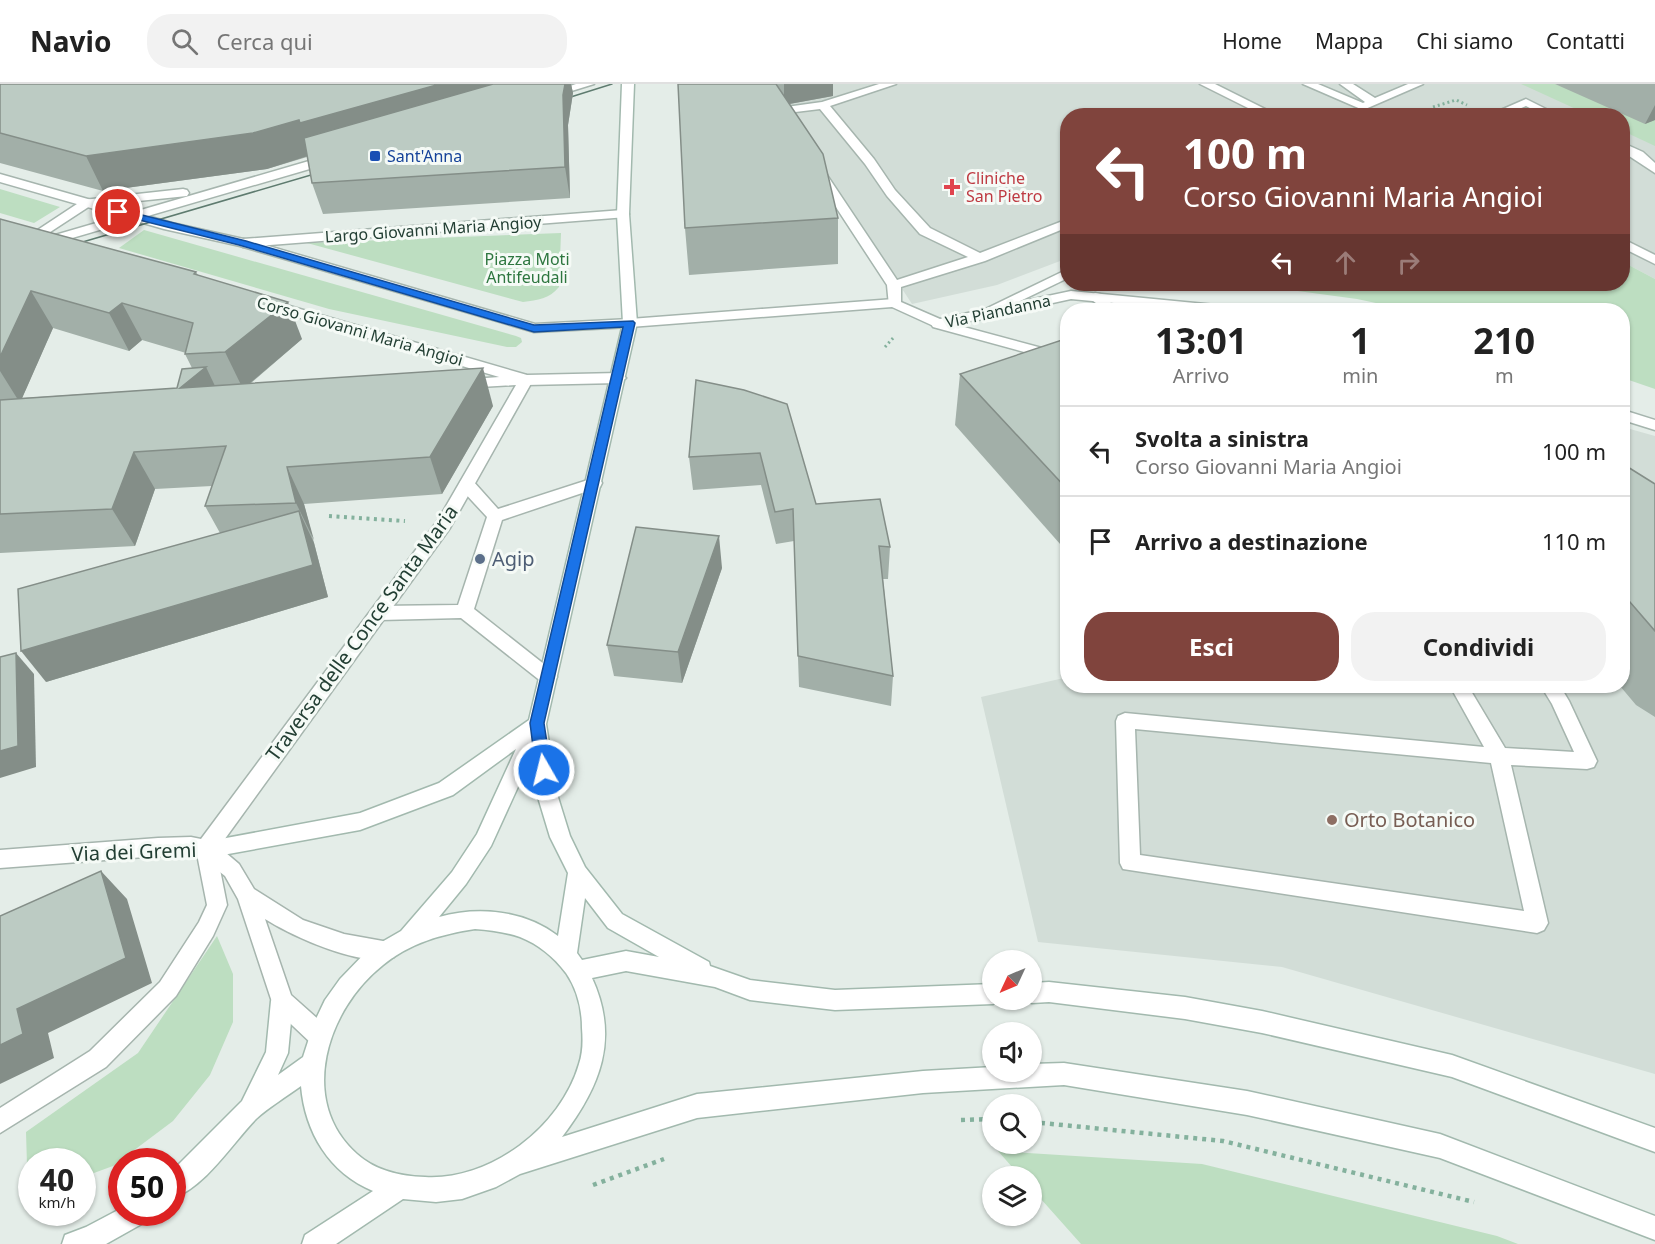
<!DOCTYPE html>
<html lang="it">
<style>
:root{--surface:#fff;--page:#f2f2f2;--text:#222;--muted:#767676;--line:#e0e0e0;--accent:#80443d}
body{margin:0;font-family:"Noto Sans",sans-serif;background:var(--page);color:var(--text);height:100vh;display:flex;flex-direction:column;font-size:22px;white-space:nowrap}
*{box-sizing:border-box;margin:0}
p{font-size:20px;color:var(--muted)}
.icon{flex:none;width:33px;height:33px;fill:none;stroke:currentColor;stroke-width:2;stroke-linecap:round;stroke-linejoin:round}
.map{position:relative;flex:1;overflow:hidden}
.panel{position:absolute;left:1060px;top:219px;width:570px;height:390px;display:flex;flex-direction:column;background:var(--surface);border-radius:24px;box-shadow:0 2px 4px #0004}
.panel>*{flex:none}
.hud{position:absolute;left:1060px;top:24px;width:570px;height:183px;border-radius:24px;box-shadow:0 2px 4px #0004;background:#80443d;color:#fff;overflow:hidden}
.needle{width:39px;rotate:226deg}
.buttons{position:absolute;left:982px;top:866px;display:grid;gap:12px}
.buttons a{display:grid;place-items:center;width:60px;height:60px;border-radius:50%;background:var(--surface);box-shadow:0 2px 4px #0004;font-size:30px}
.speed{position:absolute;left:18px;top:1064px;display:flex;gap:12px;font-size:30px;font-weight:700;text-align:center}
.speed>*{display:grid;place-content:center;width:78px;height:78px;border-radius:50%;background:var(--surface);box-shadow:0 2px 4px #0004;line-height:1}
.speed small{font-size:15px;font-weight:400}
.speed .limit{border:9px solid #d22;background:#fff;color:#111}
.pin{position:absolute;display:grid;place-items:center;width:51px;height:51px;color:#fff;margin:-26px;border:3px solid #fff;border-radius:50%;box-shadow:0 2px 6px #0007}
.me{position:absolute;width:66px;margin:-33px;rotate:352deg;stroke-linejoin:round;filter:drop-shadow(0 0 4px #0008)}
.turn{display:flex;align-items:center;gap:21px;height:126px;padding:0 24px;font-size:27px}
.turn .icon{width:78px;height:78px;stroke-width:2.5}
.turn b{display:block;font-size:42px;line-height:51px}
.lanes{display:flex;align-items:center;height:57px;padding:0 24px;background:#0003;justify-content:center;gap:30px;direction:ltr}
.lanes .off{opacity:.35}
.eta{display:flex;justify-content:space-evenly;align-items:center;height:102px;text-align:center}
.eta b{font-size:36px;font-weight:700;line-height:42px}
.primary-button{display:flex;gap:12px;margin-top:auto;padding:12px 24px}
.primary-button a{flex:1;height:69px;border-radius:24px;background:var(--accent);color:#fff;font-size:24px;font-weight:700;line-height:69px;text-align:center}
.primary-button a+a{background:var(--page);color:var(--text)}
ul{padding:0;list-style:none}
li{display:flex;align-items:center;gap:18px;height:90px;padding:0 24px;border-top:2px solid var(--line)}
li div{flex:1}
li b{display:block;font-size:22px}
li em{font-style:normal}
header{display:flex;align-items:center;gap:36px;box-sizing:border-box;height:84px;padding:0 30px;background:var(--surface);border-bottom:2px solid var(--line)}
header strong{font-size:28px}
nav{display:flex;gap:33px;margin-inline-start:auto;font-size:21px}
.search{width:420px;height:54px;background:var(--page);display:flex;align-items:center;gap:15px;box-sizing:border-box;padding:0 21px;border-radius:24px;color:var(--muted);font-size:22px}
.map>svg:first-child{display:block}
.built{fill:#d2ddd7}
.green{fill:#bddec1}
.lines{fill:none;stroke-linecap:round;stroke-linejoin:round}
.service-casing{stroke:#a6b5ae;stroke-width:3}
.minor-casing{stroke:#a6b5ae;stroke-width:3}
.tertiary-casing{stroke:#a6b5ae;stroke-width:3}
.secondary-casing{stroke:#a2b9ae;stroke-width:3}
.path-far2{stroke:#84b19d;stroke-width:3;stroke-dasharray:2 3;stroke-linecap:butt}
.path-far1{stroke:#84b19d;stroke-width:4;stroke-dasharray:3 4.5;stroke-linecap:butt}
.path{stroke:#84b19d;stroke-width:4.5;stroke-dasharray:4 5;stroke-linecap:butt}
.service{fill:#fff;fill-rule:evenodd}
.minor{fill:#fff;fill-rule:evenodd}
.tertiary{fill:#fff;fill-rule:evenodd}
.secondary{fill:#fff;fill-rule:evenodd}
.tram{stroke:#5e7b6f;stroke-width:1.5}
.wall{fill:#a2afa8;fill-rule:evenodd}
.shaded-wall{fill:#848e88}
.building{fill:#bccbc3;stroke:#848e88;stroke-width:1.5}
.route{fill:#1a73e8;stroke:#114b97;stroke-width:1.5}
.transit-dot{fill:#1a4fb4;stroke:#f5faf6;stroke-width:2}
.health-dot{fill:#e0444e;stroke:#f5faf6;stroke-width:2}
.service-dot{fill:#5c6f8a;stroke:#f5faf6;stroke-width:2}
.education-dot{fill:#8d6e63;stroke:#f5faf6;stroke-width:2}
.labels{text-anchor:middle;stroke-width:6;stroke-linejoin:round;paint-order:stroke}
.far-transit-label{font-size:16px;fill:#164399;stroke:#f5faf6;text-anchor:start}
.far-health-label{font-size:16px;fill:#be3a42;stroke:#f5faf6;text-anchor:start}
.far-street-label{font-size:16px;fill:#233f34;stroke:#f5faf6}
.far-park-label{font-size:16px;fill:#2d763f;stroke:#f5faf6}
.service-label{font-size:20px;fill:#4e5e75;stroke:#f5faf6;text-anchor:start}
.street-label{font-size:20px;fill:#233f34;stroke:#f5faf6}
.education-label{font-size:20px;fill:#785e54;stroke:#f5faf6;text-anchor:start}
</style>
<header>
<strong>Navio</strong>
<div class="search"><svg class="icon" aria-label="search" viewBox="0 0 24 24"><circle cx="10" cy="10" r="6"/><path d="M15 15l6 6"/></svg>Cerca qui</div>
<nav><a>Home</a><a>Mappa</a><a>Chi siamo</a><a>Contatti</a></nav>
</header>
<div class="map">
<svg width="1655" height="1160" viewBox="0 0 1655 1160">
<rect width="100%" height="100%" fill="#e4ede8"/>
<g class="built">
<path d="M788,0H1655V195L1623,178V32H1068V174L997,201L912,220L771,5Z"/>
<path d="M1623,343L1655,352V990L1282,883L1038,858L981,613L1068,593V602H1623Z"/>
</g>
<g class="green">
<path d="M1521,0H1555L1655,36V62L1623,47V32L1589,31Z"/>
<path d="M0,105L60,123L34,139L0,129Z"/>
<path d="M144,146L516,252L521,254L522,258L516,263H507L329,225L119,164Z"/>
<path d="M561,149L559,203C549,215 538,216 523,218L307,159Z"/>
<path d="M1623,178L1655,195V305L1623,294V226H1409L1357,215L1245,200H1623Z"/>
<path d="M217,852L233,890V938L210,991L173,1037L113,1082L83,1093L82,1077H32L31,1113L28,1114L26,1048L138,969Z"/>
<path d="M998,1067L1202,1080L1497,1152L1518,1160H1081L1032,1105V1092H1020Z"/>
</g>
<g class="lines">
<defs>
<g id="service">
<path d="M879,0H896L830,22L874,75L895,106L930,144L980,169L1068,135V143L985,177L901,203V219L894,223L889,222L887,201L813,88L815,85H823L897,196L968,173L920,150L887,112L865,80L820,25L779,30L773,27L779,24L822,18Z"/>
<path d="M1200,0H1215L1279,32H1264Z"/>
<path d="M1303,0H1318L1363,19L1365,18L1340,0H1353L1375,14L1408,0H1423L1363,26Z"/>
<path d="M1526,15L1560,32H1545L1526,22L1503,32H1487Z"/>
<path d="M1623,59L1643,68L1655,79V89L1623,68Z"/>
<path d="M1623,155L1655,171V180L1623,164Z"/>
<path d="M1068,185V194L983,235L978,236L971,232Z"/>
<path d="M1095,209L1100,210L1120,226H1105L1088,213Z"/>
<path d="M938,236L1068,271V280L933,243L931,240Z"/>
<path d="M594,394L600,395L602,399L600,403L502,436L474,525L554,588L557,593L554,598L548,600L542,598L461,534L380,536L374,534L371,529L374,524L380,522L458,521L487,433L461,405L459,401L461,397H473L498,425Z"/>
<path d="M1450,602H1468L1505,664L1574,668L1552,620L1541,602H1560L1569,617L1597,677L1594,683L1587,685L1511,681L1548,839L1544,846L1537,849L1123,785L1120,779L1116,637L1118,632L1125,629L1484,663ZM1135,645L1491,679L1524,827L1140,771Z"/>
<path d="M206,756L213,759L216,765L227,821L213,852L176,912L106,983L0,1049V1024L90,967L160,898L199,838L207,821L196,765L199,759Z"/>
</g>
<g id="minor">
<path d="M576,0H594L549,14L543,11Z"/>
<path d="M333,70L339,74L337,77L0,175V167Z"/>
<path d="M183,105L187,106L189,109L187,112L90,122L41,154L36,155L30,151L83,116Z"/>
<path d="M623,126L627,127L629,130L627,133L243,163L237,159L243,155Z"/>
<path d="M1071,207L1226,222L1233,226H1189L1071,215L938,244L892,223L630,243L623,239L630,235L894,215L940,235Z"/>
<path d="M526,291L533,296L450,444L219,763L239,780L254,805L303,836L344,850L394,859L397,866L394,873C363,885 292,852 265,835L291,911L328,944L331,952L328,960L320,963L312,960L274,924L238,815L225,792L201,773L158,772L0,784V766L158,754L191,753L201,755L438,436L516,301L463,304L456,299L458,296Z"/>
<path d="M1623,326L1655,336V346L1623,336Z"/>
</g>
<g id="tertiary">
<path d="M0,90L172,139L248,156L535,240L630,235L637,239L630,243L534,248L240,162L164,145L0,98Z"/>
<path d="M269,216L527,291L619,289L626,294L619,299L526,301L264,223L262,220Z"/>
</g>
<g id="secondary">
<path d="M622,0H634L629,130L637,239L546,640L557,710L570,752L585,783L622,830L709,878L710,882L750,896L835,906L993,900V915H1002L993,920L835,926L750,916L715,903L626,887L592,894C620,955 600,1003 562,1053L697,1010L923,987L993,983V987H1032V980L1064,979L1247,1007L1440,1050L1655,1132V1156L1440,1074L1247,1031L1064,1001L923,1009L697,1034L520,1090L496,1103L462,1115L436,1118L403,1115L336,1160H302L305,1151L373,1107C329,1089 305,1048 301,1002C286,1013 269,1023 256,1035C231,1061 207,1101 172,1115V1087L242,1017L266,968L271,917L274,910L282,907L290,910L293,917L288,969L278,991L303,973L314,939L325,916L340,895L368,866L401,847L452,788L477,750L516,665L453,711L360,746L206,774L199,771L196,765L199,759L360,729L439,699L529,636L623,239L617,130ZM532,672L537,710L550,753L568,789L558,852C524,826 478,822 439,833L466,800L491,762ZM585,814L608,844L659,873L626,867L582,876L577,869ZM475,845C490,846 505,848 520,853C538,860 554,873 566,889C577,905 582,925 582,944C583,957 583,968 579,980C561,1043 490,1097 425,1093C400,1092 376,1087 357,1070C297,1017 327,925 383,881C410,859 442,850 475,845Z"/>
<path d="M1049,898L1185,913L1262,927L1452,971L1655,1044V1068L1452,993L1262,949L1185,935L1049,918L1032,919L1024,916L1032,915V899Z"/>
<path d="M122,1124V1128H150L147,1137L106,1160H62L65,1151L86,1143Z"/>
</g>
</defs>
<use href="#service" class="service-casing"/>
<use href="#minor" class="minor-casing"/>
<use href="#tertiary" class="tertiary-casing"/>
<use href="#secondary" class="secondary-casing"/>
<g class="path-far2">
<path d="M1433,23L1456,16L1467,21"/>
<path d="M885,263L895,252"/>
</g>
<path class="path-far1" d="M329,432L405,437"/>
<g class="path">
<path d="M961,1036L993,1035"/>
<path d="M1032,1038L1223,1057L1474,1118"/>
<path d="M593,1101L664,1075"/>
</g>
<use href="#service" class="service"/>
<use href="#minor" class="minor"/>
<use href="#tertiary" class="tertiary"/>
<use href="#secondary" class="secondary"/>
<g class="tram">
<path d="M558,17L612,0"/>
<path d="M69,162L328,86"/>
</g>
</g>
<g class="wall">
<path d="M0,0H571L573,9L568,41L570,114L323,130L312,99L307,73L267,85L103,107L0,79Z"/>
<path d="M678,0H833V12L789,20L838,134V180L689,191L685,144Z"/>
<path d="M1555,0H1655V36L1645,40Z"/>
<path d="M0,135L196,188L198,191L302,255L250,300L493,322L442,410L304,420L328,513L46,598L220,449L205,422L212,402L155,405L135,462L0,469ZM53,244L129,267L142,256L186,269L185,270L192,284L177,304L22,314Z"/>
<path d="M1068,254V469L955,341L960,290Z"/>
<path d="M696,296L816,420L890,463L888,495H883L893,592L891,622L799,603L794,457L776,460L761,401L693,406L689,373Z"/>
<path d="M1623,380L1655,400V633L1636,621L1620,602H1623Z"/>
<path d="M722,484L682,599L614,592L607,561Z"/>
</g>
<g class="shaded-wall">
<path d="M440,0H571L573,9L568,41L570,114L565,83L311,71L267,85L103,107L86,72L299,36Z"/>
<path d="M784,0H833V12L784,21Z"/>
<path d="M1655,21V36L1645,40Z"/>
<path d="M31,207L53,244L20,319L0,287V273Z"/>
<path d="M288,218L302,255L243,305L225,268Z"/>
<path d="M122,219L142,256L129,267L109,229Z"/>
<path d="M206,283L224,321L180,304Z"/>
<path d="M483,284L493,322L442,410L430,373Z"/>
<path d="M134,368L155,405L135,462L112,425Z"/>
<path d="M287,383L304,420L314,456L296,419Z"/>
<path d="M299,427L314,459L328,513L46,598L21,567Z"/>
<path d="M719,452L722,484L682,599L678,568Z"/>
<path d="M16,569L34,590L36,683L0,694V667Z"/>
<path d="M101,787L127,815L152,899L48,949L54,974L0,1000V961L17,925Z"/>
</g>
<g class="building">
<path d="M0,0H440L300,39L299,36L253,49L86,72L0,49Z"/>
<path d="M493,0H565L563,11L565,83L312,99L304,54Z"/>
<path d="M678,0H776L823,70L838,134L685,144Z"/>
<path d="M0,135L196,188L194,190L288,218L225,268L185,270L193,239L122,219L109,229L31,207L0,273Z"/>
<path d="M1068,254V406L960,290Z"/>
<path d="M206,283L180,304L483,284L430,373L287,383L296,419L205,422L226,362L134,368L112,425L0,430V316L177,304L182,285Z"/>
<path d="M696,296L744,306L787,320L816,420L880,415L890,463L879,462L893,592L798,572L793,425L775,428L760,369L689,373Z"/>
<path d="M1623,380L1655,400V547L1623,510Z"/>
<path d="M299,427L313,481L21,567L18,505Z"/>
<path d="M636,443L719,452L678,568L607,561Z"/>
<path d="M16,569L18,662L0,667V573Z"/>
<path d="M101,787L126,874L17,925L23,950L0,961V832Z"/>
</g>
<path class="route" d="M118,125L246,157L534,241L633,237L635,239L544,639L551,686L549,691H538L536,686L530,639L623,243L534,248L239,161L115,130V126Z"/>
<rect class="transit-dot" x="369" y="66" width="12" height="12" rx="3"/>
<path class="health-dot" d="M949 94h6v6h6v6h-6v6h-6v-6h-6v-6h6z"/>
<circle class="service-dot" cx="480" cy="475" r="6"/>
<circle class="education-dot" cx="1332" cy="736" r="6"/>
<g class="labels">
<g class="far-transit-label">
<text x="387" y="78">Sant'Anna</text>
</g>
<g class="far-health-label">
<text x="966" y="100">Cliniche<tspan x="966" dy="18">San Pietro</tspan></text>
</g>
<g class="far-street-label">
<text transform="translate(433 145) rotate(-4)" y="6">Largo Giovanni Maria Angioy</text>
<text transform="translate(998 227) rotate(-12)" y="6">Via Piandanna</text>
<text transform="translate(360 247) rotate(16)" y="6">Corso Giovanni Maria Angioi</text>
</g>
<g class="far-park-label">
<text x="527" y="181">Piazza Moti<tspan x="527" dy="18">Antifeudali</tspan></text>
</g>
<g class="service-label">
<text x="492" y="482">Agip</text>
</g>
<g class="street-label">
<text transform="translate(362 549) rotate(-54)" y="7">Traversa delle Conce Santa Maria</text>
<text transform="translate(134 768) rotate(-2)" y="7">Via dei Gremi</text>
</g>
<g class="education-label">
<text x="1344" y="743">Orto Botanico</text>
</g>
</g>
</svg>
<div class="buttons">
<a><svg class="needle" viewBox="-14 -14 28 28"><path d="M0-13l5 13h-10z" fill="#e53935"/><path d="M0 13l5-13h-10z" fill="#767676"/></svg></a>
<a><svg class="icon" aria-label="sound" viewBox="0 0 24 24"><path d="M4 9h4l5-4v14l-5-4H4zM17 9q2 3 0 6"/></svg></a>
<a><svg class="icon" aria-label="search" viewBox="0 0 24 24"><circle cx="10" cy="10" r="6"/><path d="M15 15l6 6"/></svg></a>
<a><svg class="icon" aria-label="layers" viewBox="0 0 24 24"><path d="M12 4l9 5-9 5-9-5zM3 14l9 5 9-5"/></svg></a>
</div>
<div class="speed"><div>40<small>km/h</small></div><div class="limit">50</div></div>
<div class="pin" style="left:118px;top:128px;background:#d93025"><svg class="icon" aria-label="arrive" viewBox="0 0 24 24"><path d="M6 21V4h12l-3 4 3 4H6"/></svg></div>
<svg class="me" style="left:544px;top:686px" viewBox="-20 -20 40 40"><circle r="17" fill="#1a73e8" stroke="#fff" stroke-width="3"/><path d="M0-11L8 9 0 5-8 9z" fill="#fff"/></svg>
<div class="hud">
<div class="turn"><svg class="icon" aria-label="left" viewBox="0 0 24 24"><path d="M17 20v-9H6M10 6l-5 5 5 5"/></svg><div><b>100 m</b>Corso Giovanni Maria Angioi</div></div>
<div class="lanes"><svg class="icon" aria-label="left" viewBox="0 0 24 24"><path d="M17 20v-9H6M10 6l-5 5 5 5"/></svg><svg class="icon off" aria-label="ahead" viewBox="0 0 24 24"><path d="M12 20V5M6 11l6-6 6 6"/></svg><svg class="icon off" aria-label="right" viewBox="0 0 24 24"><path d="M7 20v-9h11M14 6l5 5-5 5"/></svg></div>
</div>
<section class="panel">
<div class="eta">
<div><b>13:01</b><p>Arrivo</p></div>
<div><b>1</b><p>min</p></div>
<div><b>210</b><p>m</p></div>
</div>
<ul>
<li><svg class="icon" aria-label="left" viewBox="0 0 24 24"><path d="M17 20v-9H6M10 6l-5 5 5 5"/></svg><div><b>Svolta a sinistra</b><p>Corso Giovanni Maria Angioi</p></div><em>100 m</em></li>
<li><svg class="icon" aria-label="arrive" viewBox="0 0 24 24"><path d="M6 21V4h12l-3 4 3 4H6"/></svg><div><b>Arrivo a destinazione</b></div><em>110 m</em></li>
</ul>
<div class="primary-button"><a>Esci</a><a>Condividi</a></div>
</section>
</div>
